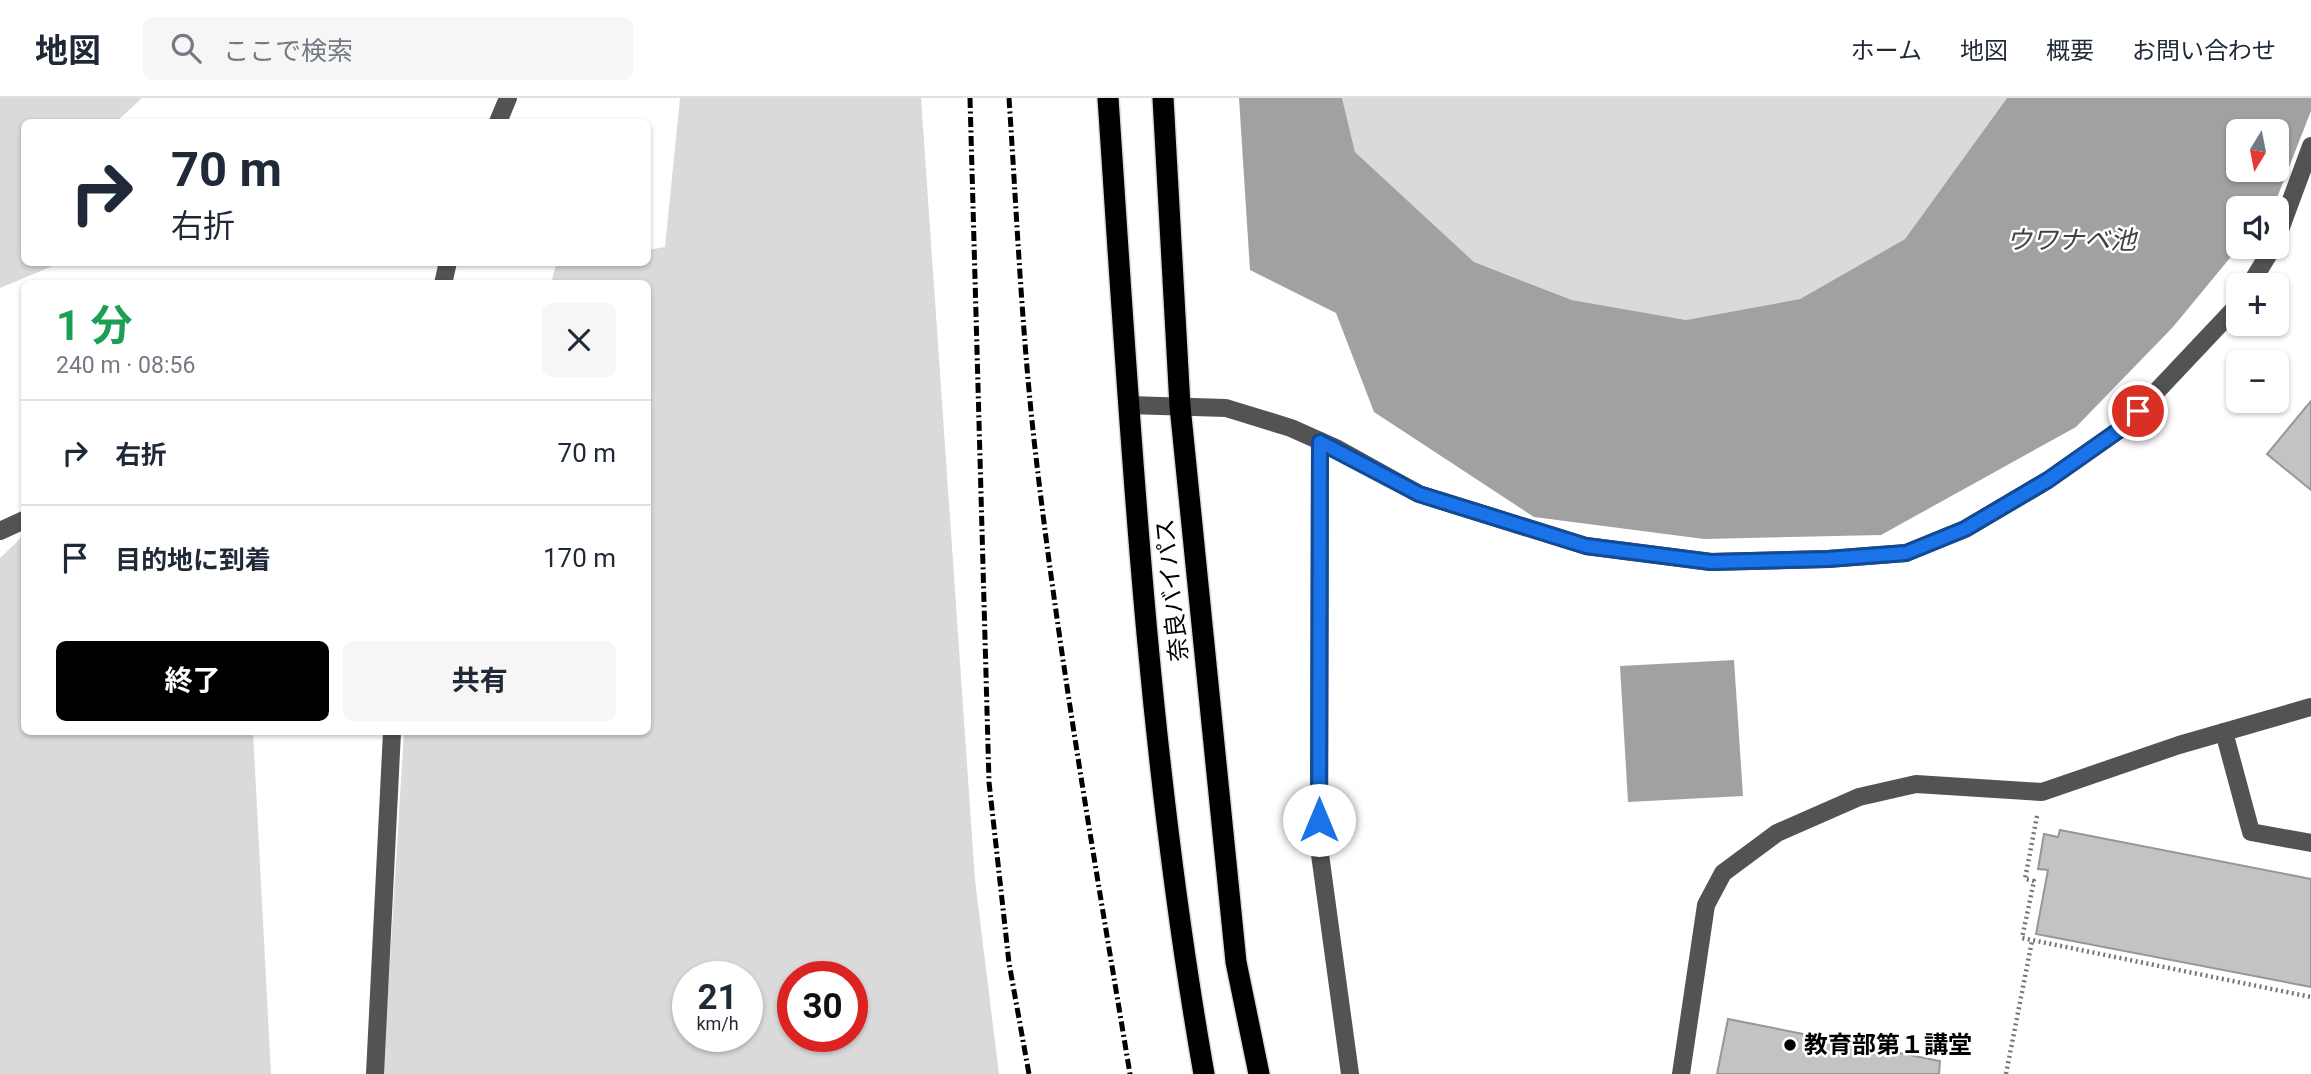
<!DOCTYPE html>
<html lang="ja">
<meta charset="utf-8">
<style>
:root{--surface:#fff;--page:#f6f6f7;--text:#1f2937;--muted:#747a83;--line:#e0e1e3;--accent:#000}
body{margin:0;font-family:Roboto,"Noto Sans JP",sans-serif;background:var(--page);color:var(--text);height:100vh;display:flex;flex-direction:column;font-size:26px;white-space:nowrap}
*{box-sizing:border-box;margin:0}
p{font-size:23px;color:var(--muted)}
.icon{flex:none;width:38px;height:38px;fill:none;stroke:currentColor;stroke-width:2;stroke-linecap:round;stroke-linejoin:round}
.map{position:relative;flex:1;overflow:hidden}
.drawer{position:absolute;left:21px;top:182px;width:630px;height:455px;display:flex;flex-direction:column;background:var(--surface);border-radius:10px;box-shadow:0 2px 5px #0004}
.drawer>*{flex:none}
.hud{position:absolute;left:21px;top:21px;width:630px;height:147px;border-radius:10px;box-shadow:0 2px 5px #0004;background:#fff;color:var(--text);overflow:hidden}
.needle{width:46px;rotate:190deg}
.controls{position:absolute;left:2226px;top:21px;display:grid;gap:14px}
.controls a{display:grid;place-items:center;width:63px;height:63px;border-radius:10px;background:var(--surface);box-shadow:0 2px 5px #0004;font-size:35px}
.speed{position:absolute;left:672px;top:863px;display:flex;gap:14px;font-size:35px;font-weight:700;text-align:center}
.speed>*{display:grid;place-content:center;width:91px;height:91px;border-radius:50%;background:var(--surface);box-shadow:0 2px 5px #0004;line-height:1}
.speed small{font-size:18px;font-weight:400}
.speed .limit{border:10px solid #d22;background:#fff;color:#111}
.pin{position:absolute;display:grid;place-items:center;width:60px;height:60px;color:#fff;margin:-30px;border:4px solid #fff;border-radius:50%;box-shadow:0 2px 7px #0007}
.me{position:absolute;width:77px;margin:-38px;rotate:0deg;stroke-linejoin:round;filter:drop-shadow(0 0 5px #0008)}
.turn{display:flex;align-items:center;gap:24px;height:147px;padding:0 35px;font-size:32px}
.turn .icon{width:91px;height:91px;stroke-width:2.5}
.turn b{display:block;font-size:49px;line-height:60px}
.round{display:grid;place-items:center;flex:none;width:74px;height:74px;border-radius:10px;background:var(--page)}
.headline{display:flex;align-items:center;justify-content:space-between;height:119px;padding:0 35px}
h1{font-size:42px;font-weight:700;line-height:52px;color:#1e9e55}
.button{display:flex;gap:14px;margin-top:auto;padding:14px 35px}
.button a{flex:1;height:80px;border-radius:10px;background:var(--accent);color:#fff;font-size:28px;font-weight:700;line-height:80px;text-align:center}
.button a+a{background:var(--page);color:var(--text)}
ul{padding:0;list-style:none}
li{display:flex;align-items:center;gap:21px;height:105px;padding:0 35px;border-top:2px solid var(--line)}
li div{flex:1}
li b{display:block;font-size:26px}
li em{font-style:normal}
header{display:flex;align-items:center;gap:42px;box-sizing:border-box;height:98px;padding:0 35px;background:var(--surface);border-bottom:2px solid var(--line)}
header strong{font-size:33px}
nav{display:flex;gap:38px;margin-inline-start:auto;font-size:24px}
.search{width:490px;height:63px;background:var(--page);display:flex;align-items:center;gap:18px;box-sizing:border-box;padding:0 24px;border-radius:10px;color:var(--muted);font-size:26px}
.map>svg:first-child{display:block}
.green{fill:#dadada;fill-rule:evenodd}
.water{fill:#a1a1a1;fill-rule:evenodd}
.building{fill:#c3c3c3;stroke:#979797;stroke-width:2}
.lines{fill:none;stroke-linecap:round;stroke-linejoin:round}
.highway-casing{stroke:#dbdbdb;stroke-width:24}
.path{stroke:#757575;stroke-width:4.5;stroke-dasharray:2 3.5;stroke-linecap:butt}
.minor{stroke:#535353;stroke-width:18}
.highway{stroke:#000;stroke-width:21}
.rail{stroke:#000;stroke-width:5;stroke-dasharray:10 3.5 2 3.5;stroke-linecap:butt}
.route-casing{stroke:#114b97;stroke-width:18}
.route{stroke:#1a73e8;stroke-width:12}
.poi-dot{fill:#000;stroke:#fff;stroke-width:2.5}
.labels{text-anchor:middle;stroke-width:5;stroke-linejoin:round;paint-order:stroke}
.street-label{font-size:24px;fill:#000;stroke:#fff}
.poi-label{font-size:24px;font-weight:bold;fill:#000;stroke:#fff;text-anchor:start}
.water-label{font-size:26px;font-style:italic;fill:#424242;stroke:#fff}
</style>
<header>
<strong>地図</strong>
<div class="search"><svg class="icon" aria-label="search" viewBox="0 0 24 24"><circle cx="10" cy="10" r="6"/><path d="M15 15l6 6"/></svg>ここで検索</div>
<nav><a>ホーム</a><a>地図</a><a>概要</a><a>お問い合わせ</a></nav>
</header>
<div class="map">
<svg width="2311" height="976" viewBox="0 0 2311 976">
<rect width="100%" height="100%" fill="#fff"/>
<g class="green">
<path d="M0,0H142L116,24H24V164L60,165L0,190Z"/>
<path d="M680,0H921L975,782L999,976H383L404,634H648V186L551,185L556,167L648,164V152L665,149ZM688,878H747V938H688ZM793,878H852V938H793Z"/>
<path d="M1342,0H2007L1905,141L1800,201L1686,222L1572,202L1474,164L1355,54Z"/>
<path d="M24,437V634H255H253L271,976H0V460Z"/>
</g>
<g class="water">
<path d="M1239,0H1342L1355,54L1474,164L1572,202L1686,222L1800,201L1905,141L2007,0H2311V13L2273,110H2238L2239,149L2173,229L2076,329L1881,437L1704,441L1534,419L1374,314L1336,215L1250,172ZM2238,33H2277V72H2238Z"/>
<path d="M1734,562L1743,698L1628,704L1620,568Z"/>
</g>
<g class="building">
<path d="M2311,303V392L2267,356Z"/>
<path d="M2060,732L2311,781V889L2036,836L2048,772L2038,771L2044,736L2058,739Z"/>
<path d="M1728,921L1940,963L1939,976H1717Z"/>
</g>
<g class="lines">
<defs>
<g id="highway">
<path d="M1108,0C1130,327 1147,653 1204,976"/>
<path d="M1163,0L1180,308L1236,864L1259,976"/>
</g>
</defs>
<use href="#highway" class="highway-casing"/>
<g class="path">
<path d="M2037,718L2025,781L2034,783L2022,840L2311,899"/>
<path d="M2006,976L2032,843"/>
</g>
<g class="minor">
<path d="M498,24L508,0"/>
<path d="M2277,140L2311,48"/>
<path d="M443,186L448,164"/>
<path d="M2250,187L2273,149"/>
<path d="M1128,307L1226,310L1291,330L1338,351L1419,396L1586,448L1711,464L1828,461L1906,455L1965,431L2048,382L2122,330L2238,207"/>
<path d="M1320,343L1319,749L1350,976"/>
<path d="M0,433L24,422"/>
<path d="M2224,634L2251,734L2311,745"/>
<path d="M375,976L392,634"/>
<path d="M1681,976L1706,807L1723,775L1777,735L1859,699L1916,686L2042,694L2179,647L2311,609"/>
</g>
<use href="#highway" class="highway"/>
<g class="rail">
<path d="M970,0L989,684L1009,865L1029,976"/>
<path d="M1009,0C1017,120 1022,240 1036,359C1060,565 1096,771 1130,976"/>
</g>
</g>
<g class="lines">
<defs>
<path id="route" d="M1319,722L1320,344L1419,396L1586,448L1711,464L1828,461L1906,455L1965,431L2048,382L2122,330L2138,313"/>
</defs>
<use href="#route" class="route-casing"/>
<use href="#route" class="route"/>
</g>
<circle class="poi-dot" cx="1790" cy="947" r="7"/>
<g class="labels">
<g class="street-label">
<text transform="translate(1172 492) rotate(-96)" y="8">奈良バイパス</text>
</g>
<g class="poi-label">
<text x="1804" y="955">教育部第１講堂</text>
</g>
<g class="water-label">
<text x="2071" y="151">ウワナベ池</text>
</g>
</g>
</svg>
<div class="controls">
<a><svg class="needle" viewBox="-14 -14 28 28"><path d="M0-13l5 13h-10z" fill="#e53935"/><path d="M0 13l5-13h-10z" fill="#747a83"/></svg></a>
<a><svg class="icon" aria-label="sound" viewBox="0 0 24 24"><path d="M4 9h4l5-4v14l-5-4H4zM17 9q2 3 0 6"/></svg></a>
<a>+</a>
<a>−</a>
</div>
<div class="speed"><div>21<small>km/h</small></div><div class="limit">30</div></div>
<div class="pin" style="left:2138px;top:313px;background:#d93025"><svg class="icon" aria-label="arrive" viewBox="0 0 24 24"><path d="M6 21V4h12l-3 4 3 4H6"/></svg></div>
<svg class="me" style="left:1319px;top:722px" viewBox="-20 -20 40 40"><circle r="19" fill="#fff"/><path d="M0-13L10 11 0 6-10 11z" fill="#1a73e8"/></svg>
<div class="hud">
<div class="turn"><svg class="icon" aria-label="right" viewBox="0 0 24 24"><path d="M7 20v-9h11M14 6l5 5-5 5"/></svg><div><b>70 m</b>右折</div></div>
</div>
<section class="drawer">
<div class="headline"><div><h1>1 分</h1><p>240 m · 08:56</p></div><a class="round"><svg class="icon" aria-label="close" viewBox="0 0 24 24"><path d="M6 6l12 12M18 6L6 18"/></svg></a></div>
<ul>
<li><svg class="icon" aria-label="right" viewBox="0 0 24 24"><path d="M7 20v-9h11M14 6l5 5-5 5"/></svg><div><b>右折</b></div><em>70 m</em></li>
<li><svg class="icon" aria-label="arrive" viewBox="0 0 24 24"><path d="M6 21V4h12l-3 4 3 4H6"/></svg><div><b>目的地に到着</b></div><em>170 m</em></li>
</ul>
<div class="button"><a>終了</a><a>共有</a></div>
</section>
</div>
